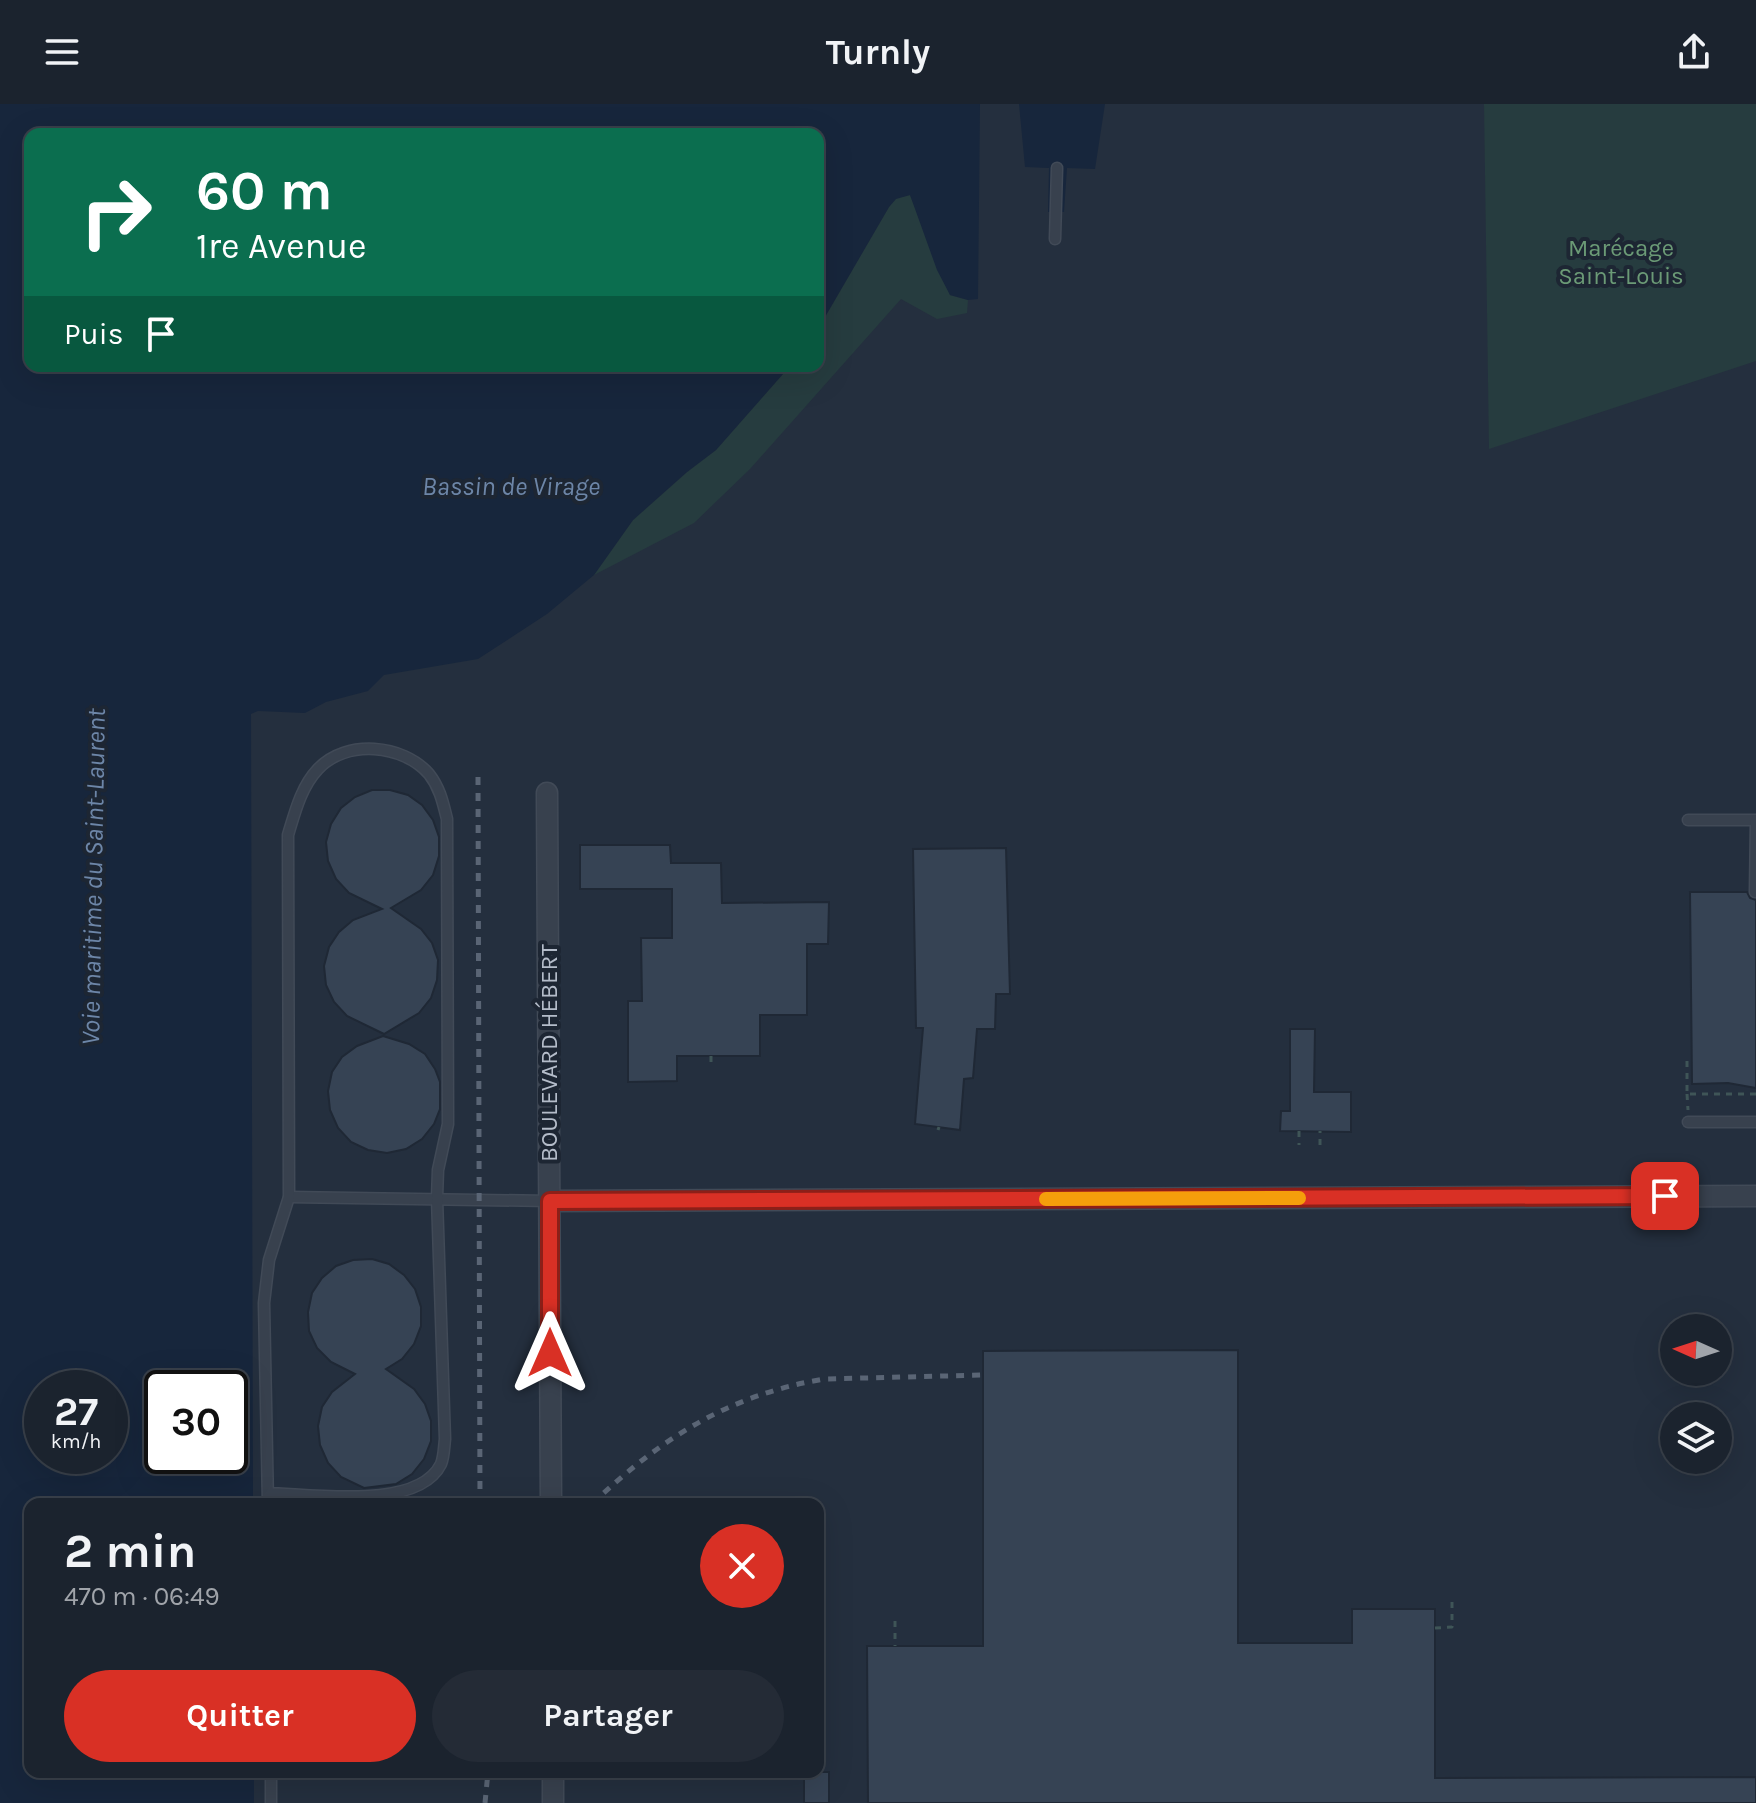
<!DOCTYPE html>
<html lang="fr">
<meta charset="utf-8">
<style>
:root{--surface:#1b232e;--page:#242b36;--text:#f1f3f6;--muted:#a0a4aa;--line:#39404a;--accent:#d93025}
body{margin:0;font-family:Karla,sans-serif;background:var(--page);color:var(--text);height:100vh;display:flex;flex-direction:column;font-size:30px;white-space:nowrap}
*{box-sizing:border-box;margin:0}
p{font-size:26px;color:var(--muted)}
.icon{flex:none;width:44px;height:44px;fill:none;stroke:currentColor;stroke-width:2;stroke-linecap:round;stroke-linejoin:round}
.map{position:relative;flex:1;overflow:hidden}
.drawer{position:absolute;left:24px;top:1394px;width:800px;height:280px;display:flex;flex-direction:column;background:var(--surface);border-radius:16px;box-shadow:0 8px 32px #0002,0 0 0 2px var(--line)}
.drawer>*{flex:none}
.top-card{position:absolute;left:24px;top:24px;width:800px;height:244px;border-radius:16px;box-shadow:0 8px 32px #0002,0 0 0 2px var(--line);background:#0b6e4f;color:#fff;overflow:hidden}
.needle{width:52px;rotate:273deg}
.fabs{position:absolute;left:1660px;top:1210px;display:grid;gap:16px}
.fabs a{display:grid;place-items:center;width:72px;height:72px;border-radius:50%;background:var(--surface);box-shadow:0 8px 32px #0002,0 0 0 2px var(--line);font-size:40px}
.speed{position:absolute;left:24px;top:1266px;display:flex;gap:16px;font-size:40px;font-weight:700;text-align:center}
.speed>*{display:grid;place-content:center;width:104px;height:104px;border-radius:50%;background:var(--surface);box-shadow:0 8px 32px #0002,0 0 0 2px var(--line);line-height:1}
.speed small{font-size:20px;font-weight:400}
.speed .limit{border:4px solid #111;border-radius:12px;background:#fff;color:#111}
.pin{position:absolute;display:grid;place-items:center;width:68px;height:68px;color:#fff;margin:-34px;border-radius:16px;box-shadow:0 4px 12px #0006}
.me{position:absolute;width:88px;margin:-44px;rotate:0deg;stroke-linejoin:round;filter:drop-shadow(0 0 6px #0008)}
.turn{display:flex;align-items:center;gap:28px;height:168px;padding:0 40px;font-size:36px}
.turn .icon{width:104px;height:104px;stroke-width:2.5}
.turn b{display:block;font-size:56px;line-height:68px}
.then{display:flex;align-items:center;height:76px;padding:0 40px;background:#0003;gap:16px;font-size:30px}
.round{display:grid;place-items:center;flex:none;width:84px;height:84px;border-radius:42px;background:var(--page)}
.overview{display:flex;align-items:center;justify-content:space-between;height:136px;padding:0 40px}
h1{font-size:48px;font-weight:700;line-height:60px}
.action{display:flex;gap:16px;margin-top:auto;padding:16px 40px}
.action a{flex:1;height:92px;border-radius:48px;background:var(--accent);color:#fff;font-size:32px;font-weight:700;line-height:92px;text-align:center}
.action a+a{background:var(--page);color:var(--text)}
header{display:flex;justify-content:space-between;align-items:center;height:104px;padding:0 40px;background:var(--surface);font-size:36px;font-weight:700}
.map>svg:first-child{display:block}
.green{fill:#263c3f}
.water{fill:#17263c;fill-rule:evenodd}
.building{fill:#364354;stroke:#1f2835;stroke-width:2}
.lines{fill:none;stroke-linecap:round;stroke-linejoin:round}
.service-casing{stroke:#414a57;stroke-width:13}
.minor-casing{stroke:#414a57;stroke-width:23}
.path{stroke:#3f5557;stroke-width:3;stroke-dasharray:6 6;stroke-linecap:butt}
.service{stroke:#38414e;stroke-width:10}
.minor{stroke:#38414e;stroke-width:20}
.rail{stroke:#5a6575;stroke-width:5;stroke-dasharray:8 8;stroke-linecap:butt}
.route-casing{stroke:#8d1f18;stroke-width:20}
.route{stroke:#d93025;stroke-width:14}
.slow{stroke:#f59e0b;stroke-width:14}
.labels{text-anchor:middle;stroke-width:8;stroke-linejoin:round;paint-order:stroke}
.park-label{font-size:24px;fill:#6b9a76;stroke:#1d2633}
.street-label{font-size:24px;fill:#b4bcc9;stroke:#1d2633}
.water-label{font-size:26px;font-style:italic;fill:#6d86a8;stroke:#1d2633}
</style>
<header><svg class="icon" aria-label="menu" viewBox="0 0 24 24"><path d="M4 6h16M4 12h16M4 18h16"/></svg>Turnly<svg class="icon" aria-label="share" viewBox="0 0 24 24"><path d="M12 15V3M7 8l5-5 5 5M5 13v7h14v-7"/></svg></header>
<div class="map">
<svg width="1756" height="1699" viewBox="0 0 1756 1699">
<rect width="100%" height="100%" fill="#242f3e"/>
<g class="green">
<path d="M1484,0H1756V257L1489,345Z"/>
<path d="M910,91L950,191L968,196L967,209L937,215L901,195L750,365L694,419L594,471L633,416L687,368L716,346L790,262H818V225L889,103L896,94Z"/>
</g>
<g class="water">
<path d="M0,0H980L978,195L968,196L950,191L937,166L910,91L896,95L889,103L818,225V30H30V262H790L716,346L687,368L633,416L594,471L547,510L478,555L384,571L368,587L326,598L305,609L258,607L251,610L253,1400H30V1668H254V1699H0ZM110,1284V1352H42V1284ZM162,1284H230V1352H162Z"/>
<path d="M1019,0H1105L1095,65L1067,64L1064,108H1048L1049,64L1025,63Z"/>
</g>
<g class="building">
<path d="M372,686H390L408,691L422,701L433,716L439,733V752L433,771L421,786L391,804L421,825L432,839L438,856L437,876L431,894L419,909L384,930L347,912L334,898L326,881L324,862L329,843L339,828L353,816L382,805L349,789L336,775L328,757L326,738L331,720L341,704L355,693Z"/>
<path d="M580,741H670L671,759H721L722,799L829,798L828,840H807V911H760V952H677V977L628,978V897H642L641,834H672V785H580Z"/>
<path d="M1006,744L1010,890H996L995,925H977L973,974L964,975L960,1026L915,1020L923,924H916L913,745Z"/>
<path d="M1690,788H1747L1750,794L1756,796V984L1728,979L1692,980Z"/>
<path d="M1290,925H1315L1314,988H1351V1028L1280,1027L1281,1007H1290Z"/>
<path d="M383,932L409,940L425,950L435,965L440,978V1005L434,1020L422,1035L406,1045L387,1049L368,1046L351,1038L338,1024L330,1006L328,987L332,968L342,953L357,942Z"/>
<path d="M372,1155L389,1160L404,1171L415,1185L421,1203V1222L414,1240L402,1255L386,1265L414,1285L425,1300L431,1317V1337L424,1355L412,1370L396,1380L364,1384L341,1373L328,1359L320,1341L318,1322L322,1303L332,1288L355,1270L331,1258L317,1244L309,1227L308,1208L312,1189L322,1174L336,1162L353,1156Z"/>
<path d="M1238,1246V1539H1352V1505H1435V1674L1756,1673V1699H868L867,1542H983V1247Z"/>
<rect x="804" y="1668" width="25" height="31"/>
</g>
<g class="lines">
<defs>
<g id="service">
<path d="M1055,135L1057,64"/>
<path d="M1688,716H1754"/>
<path d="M1755,788L1756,716"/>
<path d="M1688,1018H1756"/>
<path d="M289,1093L550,1097"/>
<path d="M268,1389C312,1390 418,1407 441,1360C444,1353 444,1343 445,1335L437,1094L438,1066L448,1020L447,715C443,699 440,684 429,670C403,640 346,635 318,665C301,683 295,708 288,731L289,1093L269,1156L264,1199L268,1400"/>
<path d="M271,1668V1699"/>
</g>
<g id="minor">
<path d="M547,689L551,1400"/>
<path d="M550,1097L1756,1092"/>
<path d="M553,1668V1699"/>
</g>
</defs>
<use href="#service" class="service-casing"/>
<use href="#minor" class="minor-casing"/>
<g class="path">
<path d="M711,952V964"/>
<path d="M1687,957V990H1756"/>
<path d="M1687,990L1688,1006"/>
<path d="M938,1026L939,1023"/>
<path d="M1299,1027V1041"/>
<path d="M1320,1041V1027"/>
<path d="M895,1517V1542"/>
<path d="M1435,1524L1452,1523V1494"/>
</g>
<use href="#service" class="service"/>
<use href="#minor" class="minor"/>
<g class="rail">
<path d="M478,673L480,1400"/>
<path d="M592,1400C661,1334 729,1291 824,1275L983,1271"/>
<path d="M485,1699L488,1668"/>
</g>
</g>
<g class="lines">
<defs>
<path id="route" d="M550,1249V1097L1665,1092"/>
</defs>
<use href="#route" class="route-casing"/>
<use href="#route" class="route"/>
<path class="slow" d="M1046,1095L1299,1094"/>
</g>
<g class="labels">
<g class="park-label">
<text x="1621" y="152">Marécage<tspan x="1621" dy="28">Saint-Louis</tspan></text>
</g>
<g class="street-label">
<text transform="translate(549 949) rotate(-90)" y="8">BOULEVARD HÉBERT</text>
</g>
<g class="water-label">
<text x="511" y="391">Bassin de Virage</text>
<text transform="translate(93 773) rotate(-89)" y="9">Voie maritime du Saint-Laurent</text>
</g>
</g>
</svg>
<div class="fabs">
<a><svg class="needle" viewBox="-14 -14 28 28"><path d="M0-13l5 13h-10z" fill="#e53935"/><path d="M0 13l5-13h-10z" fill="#a0a4aa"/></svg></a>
<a><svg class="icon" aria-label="layers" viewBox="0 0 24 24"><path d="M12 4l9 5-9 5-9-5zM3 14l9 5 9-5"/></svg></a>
</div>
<div class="speed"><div>27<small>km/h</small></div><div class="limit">30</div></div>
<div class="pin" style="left:1665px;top:1092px;background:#d93025"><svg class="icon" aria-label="arrive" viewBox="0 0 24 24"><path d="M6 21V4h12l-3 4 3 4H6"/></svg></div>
<svg class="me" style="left:550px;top:1249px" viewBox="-20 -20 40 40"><path d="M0-17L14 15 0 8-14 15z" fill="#d93025" stroke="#fff" stroke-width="4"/></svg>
<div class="top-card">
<div class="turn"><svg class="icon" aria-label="right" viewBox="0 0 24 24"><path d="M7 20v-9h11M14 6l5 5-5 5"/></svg><div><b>60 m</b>1re Avenue</div></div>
<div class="then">Puis<svg class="icon" aria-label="arrive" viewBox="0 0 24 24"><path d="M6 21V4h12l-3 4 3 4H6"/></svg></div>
</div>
<section class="drawer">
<div class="overview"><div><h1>2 min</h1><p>470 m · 06:49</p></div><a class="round" style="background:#d93025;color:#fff"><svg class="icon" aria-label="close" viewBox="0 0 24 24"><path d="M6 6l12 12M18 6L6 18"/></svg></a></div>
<div class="action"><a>Quitter</a><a>Partager</a></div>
</section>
</div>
